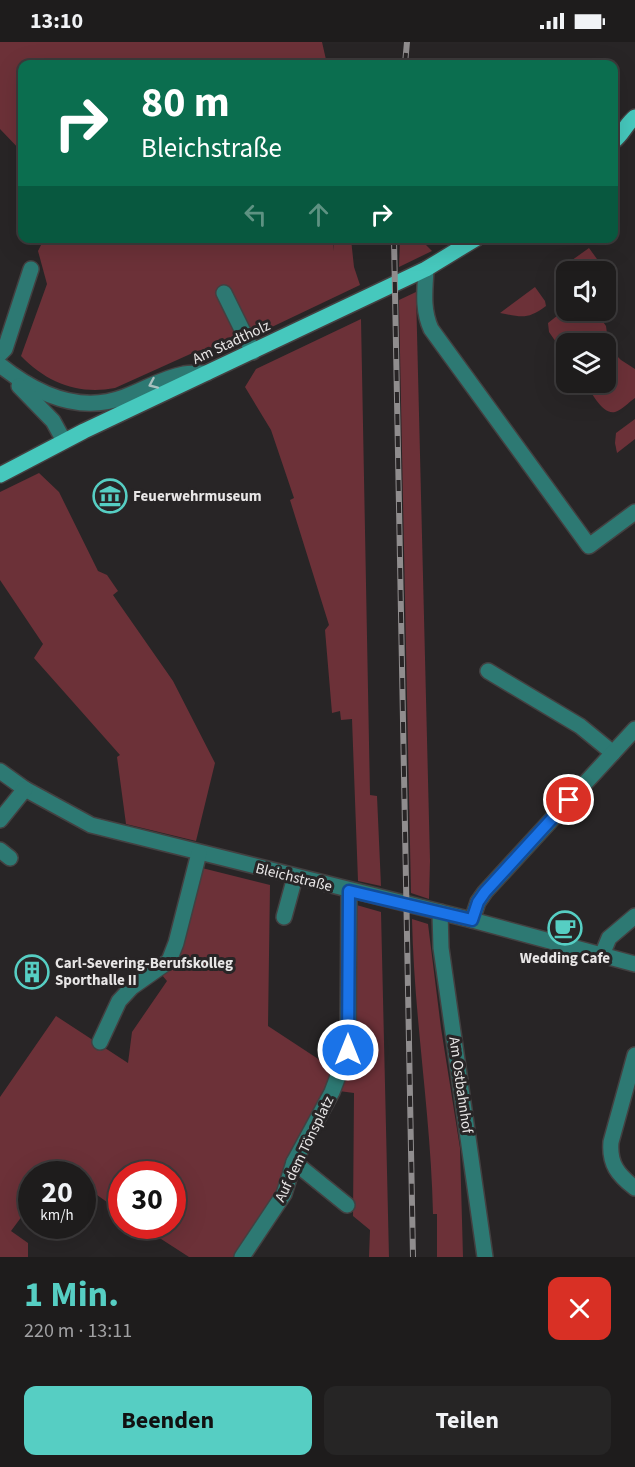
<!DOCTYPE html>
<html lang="de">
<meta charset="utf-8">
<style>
:root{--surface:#1e1c1c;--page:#262525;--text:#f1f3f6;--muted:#a1a1a3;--line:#3c3a3b;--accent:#56cec3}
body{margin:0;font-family:"Source Sans 3",sans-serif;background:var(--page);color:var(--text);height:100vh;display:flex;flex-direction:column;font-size:22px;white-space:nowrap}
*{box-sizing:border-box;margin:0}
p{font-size:20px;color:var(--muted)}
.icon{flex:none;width:33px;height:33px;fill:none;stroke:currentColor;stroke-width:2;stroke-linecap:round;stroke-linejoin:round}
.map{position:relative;height:1215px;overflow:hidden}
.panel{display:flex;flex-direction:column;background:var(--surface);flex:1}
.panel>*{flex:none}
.banner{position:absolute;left:18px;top:18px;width:600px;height:183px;border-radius:12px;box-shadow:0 6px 24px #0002,0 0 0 2px var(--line);background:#0b6e4f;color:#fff;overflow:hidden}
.tools{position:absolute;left:556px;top:219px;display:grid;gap:12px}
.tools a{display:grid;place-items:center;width:60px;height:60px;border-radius:12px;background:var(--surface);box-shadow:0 6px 24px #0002,0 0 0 2px var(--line);font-size:30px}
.speed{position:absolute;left:18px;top:1119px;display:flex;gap:12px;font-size:30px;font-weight:700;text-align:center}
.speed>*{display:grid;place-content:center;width:78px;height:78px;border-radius:50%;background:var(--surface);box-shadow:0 6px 24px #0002,0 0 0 2px var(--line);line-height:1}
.speed small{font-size:15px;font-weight:400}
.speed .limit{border:9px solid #d22;background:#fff;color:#111}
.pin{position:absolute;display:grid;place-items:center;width:51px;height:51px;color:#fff;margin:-26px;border:3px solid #fff;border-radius:50%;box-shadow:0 2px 6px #0007}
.me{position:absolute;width:66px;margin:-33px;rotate:0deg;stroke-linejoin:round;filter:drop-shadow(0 0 4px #0008)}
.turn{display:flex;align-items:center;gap:21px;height:126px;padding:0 24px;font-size:27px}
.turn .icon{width:78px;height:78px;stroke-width:2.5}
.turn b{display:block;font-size:42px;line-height:51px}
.lanes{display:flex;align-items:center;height:57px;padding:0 24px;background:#0003;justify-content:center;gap:30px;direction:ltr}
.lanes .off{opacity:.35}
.round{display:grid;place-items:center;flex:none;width:63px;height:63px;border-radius:12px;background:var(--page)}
.overview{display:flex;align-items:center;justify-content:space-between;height:102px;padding:0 24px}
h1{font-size:36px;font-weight:700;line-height:45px;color:var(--accent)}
.button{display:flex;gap:12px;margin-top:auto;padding:12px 24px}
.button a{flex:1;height:69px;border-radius:12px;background:var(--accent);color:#111;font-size:24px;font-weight:700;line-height:69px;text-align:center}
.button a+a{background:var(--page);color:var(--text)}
.status{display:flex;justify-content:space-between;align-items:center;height:42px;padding:0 30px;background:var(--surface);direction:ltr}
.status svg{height:16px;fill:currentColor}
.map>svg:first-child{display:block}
.green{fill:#6c3138}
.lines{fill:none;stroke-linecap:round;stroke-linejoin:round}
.minor-casing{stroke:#434041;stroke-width:18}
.major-casing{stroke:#434041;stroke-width:18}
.minor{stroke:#2d7973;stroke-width:15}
.major{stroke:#46c8bd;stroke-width:15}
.rail-casing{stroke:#908d8e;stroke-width:6}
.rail{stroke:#282526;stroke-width:4;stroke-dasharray:11;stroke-linecap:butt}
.oneway{stroke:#a7c0be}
.route-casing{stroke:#114b97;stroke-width:15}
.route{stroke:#1a73e8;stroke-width:10}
.labels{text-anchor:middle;stroke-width:6;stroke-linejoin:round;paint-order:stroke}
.street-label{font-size:15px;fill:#e8e6e6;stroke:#282526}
.poi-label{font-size:15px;font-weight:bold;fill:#e8e6e6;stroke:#282526;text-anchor:start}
</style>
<div class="status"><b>13:10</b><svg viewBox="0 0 49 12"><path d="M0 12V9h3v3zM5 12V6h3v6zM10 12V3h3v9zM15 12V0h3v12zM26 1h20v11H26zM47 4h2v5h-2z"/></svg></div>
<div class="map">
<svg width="635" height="1215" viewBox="0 0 635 1215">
<rect width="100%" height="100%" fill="#282526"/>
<g class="green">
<path d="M0,0H322L327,22H22V110L0,87Z"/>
<path d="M333,196V209L334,197H351L354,225L360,243L230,305H215L197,309L115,346C79,353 47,341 21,314L47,242L38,209L44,197Z"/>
<path d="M400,197H420L432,209L399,225Z"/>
<path d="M589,206L618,246L606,254V230H567V245H564L554,231Z"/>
<path d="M535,245L545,259L546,264C527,278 522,275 500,271Z"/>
<path d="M416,250L430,819L429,857L411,851L399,261V258Z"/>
<path d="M567,266V268L595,269L606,284L608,299L614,311L621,318L635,327V356C629,360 622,368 615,370C602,373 591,349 585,341L606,340V302H567V316L549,290L548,281Z"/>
<path d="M361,277L370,753L377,754L381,844L358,839L352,677L341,678L340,669L332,671L325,588L329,583L290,458L294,456L271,388L245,345L256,327Z"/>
<path d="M635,377V397L617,411L615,401L616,391Z"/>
<path d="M39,431L59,450L98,529L107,533L118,549L113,553L173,639L215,721L196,799L126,782L117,715L120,713L34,616L43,602L0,538V450Z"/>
<path d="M202,826L270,843L268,984L335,1028L330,1042L291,1110L279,1148L235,1215H189L141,1184H172V1132H122L121,1170L83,1143L82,1132H67L57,1126L53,1132H32L31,1162L11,1189L28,1201V1215H0V1055L56,974L128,1021L132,990L167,939L161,932Z"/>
<path d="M353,862L381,870L389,1215H369L370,1188L353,1174L354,1051L339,1049Z"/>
<path d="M412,877L428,882L441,986L460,1106L463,1215H437V1172H433C431,1073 414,976 412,877Z"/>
</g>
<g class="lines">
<defs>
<g id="minor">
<path d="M426,227C425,248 422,267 431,287L589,504L635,470"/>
<path d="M224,251L253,310"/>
<path d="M0,312L5,307L31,227"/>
<path d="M0,323C35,351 79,372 124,355C144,348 162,336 184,332C191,331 199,331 207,331"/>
<path d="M19,344L53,379L64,399"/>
<path d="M488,629L580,684L613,711"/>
<path d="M0,729L25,747L91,783L472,878L635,922"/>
<path d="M0,778L25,747"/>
<path d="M0,808L10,816"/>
<path d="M440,870L441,906L485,1215"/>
<path d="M284,875L295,835"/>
<path d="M472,878L478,860L485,850L635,687"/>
<path d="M602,913L609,896L635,874"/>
<path d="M100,1000L119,959L132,945L169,919L176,901L199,811"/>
<path d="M635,1013L611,1100C609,1122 618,1133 635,1146"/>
<path d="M294,1120L347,1163"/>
<path d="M242,1215L284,1152L294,1120L332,1050L348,1008L349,849"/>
</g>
<g id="major">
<path d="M614,99C623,92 626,82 635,75"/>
<path d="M0,433L84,389L426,227L477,196"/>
</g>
</defs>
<use href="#minor" class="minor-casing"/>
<use href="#major" class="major-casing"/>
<use href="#minor" class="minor"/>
<use href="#major" class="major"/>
<defs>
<g id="rail">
<path d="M405,22L407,0"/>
<path d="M394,196L413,1215"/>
</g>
</defs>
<use href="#rail" class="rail-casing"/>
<use href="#rail" class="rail"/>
</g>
<defs><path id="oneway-chevron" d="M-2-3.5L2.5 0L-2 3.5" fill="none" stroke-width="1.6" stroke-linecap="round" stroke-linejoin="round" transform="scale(1.5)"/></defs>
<use class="oneway" href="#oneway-chevron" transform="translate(153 342) rotate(156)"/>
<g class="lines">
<defs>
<path id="route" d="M348,1008L349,849L472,878L478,860L485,850L569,758"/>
</defs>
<use href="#route" class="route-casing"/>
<use href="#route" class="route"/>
</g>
<defs>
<symbol id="museum-ring" viewBox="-11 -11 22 22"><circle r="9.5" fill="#282526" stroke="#56cec3" stroke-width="1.5"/><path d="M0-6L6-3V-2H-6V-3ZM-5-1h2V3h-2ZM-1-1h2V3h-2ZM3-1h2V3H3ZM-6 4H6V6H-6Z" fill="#56cec3"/></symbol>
<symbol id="cafe-ring" viewBox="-11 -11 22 22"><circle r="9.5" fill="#282526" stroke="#56cec3" stroke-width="1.5"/><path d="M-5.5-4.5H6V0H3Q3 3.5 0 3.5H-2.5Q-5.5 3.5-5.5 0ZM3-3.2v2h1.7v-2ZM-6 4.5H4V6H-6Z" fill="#56cec3"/></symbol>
<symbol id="building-ring" viewBox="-11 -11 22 22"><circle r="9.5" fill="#282526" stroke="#56cec3" stroke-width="1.5"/><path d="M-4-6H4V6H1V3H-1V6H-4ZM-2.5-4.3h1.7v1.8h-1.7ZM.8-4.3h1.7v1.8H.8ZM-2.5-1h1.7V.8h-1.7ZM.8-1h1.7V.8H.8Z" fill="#56cec3"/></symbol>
</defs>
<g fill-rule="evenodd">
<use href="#museum-ring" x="91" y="435" width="38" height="38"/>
<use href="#cafe-ring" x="546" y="867" width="38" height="38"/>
<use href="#building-ring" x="13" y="911" width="38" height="38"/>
</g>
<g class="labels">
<g class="street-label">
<text transform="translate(231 300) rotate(-25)" y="5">Am Stadtholz</text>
<text transform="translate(294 835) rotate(14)" y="5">Bleichstraße</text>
<text transform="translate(461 1043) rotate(82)" y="5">Am Ostbahnhof</text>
<text transform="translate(304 1107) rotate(-64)" y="5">Auf dem Tönsplatz</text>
</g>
<g class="poi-label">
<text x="133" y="459">Feuerwehrmuseum</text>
<text x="565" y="921" text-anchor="middle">Wedding Cafe</text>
<text x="55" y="926">Carl-Severing-Berufskolleg<tspan x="55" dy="17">Sporthalle II</tspan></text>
</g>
</g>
</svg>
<div class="tools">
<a><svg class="icon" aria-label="sound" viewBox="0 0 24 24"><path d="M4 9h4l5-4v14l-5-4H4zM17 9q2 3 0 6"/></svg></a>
<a><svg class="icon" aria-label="layers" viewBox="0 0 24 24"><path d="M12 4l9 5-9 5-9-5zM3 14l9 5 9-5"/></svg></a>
</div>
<div class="speed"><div>20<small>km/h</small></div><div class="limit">30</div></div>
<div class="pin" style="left:569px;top:758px;background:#d93025"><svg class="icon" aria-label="arrive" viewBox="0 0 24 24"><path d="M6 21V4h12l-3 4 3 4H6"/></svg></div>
<svg class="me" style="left:348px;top:1008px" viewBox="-20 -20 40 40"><circle r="17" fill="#1a73e8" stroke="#fff" stroke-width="3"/><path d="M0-11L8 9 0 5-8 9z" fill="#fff"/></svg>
<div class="banner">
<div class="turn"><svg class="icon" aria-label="right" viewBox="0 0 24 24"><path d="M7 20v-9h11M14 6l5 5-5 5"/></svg><div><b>80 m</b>Bleichstraße</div></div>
<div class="lanes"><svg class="icon off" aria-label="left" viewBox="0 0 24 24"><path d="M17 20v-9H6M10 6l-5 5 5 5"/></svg><svg class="icon off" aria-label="ahead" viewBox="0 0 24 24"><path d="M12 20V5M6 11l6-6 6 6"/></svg><svg class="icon" aria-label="right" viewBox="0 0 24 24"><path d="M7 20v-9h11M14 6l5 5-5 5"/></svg></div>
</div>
</div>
<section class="panel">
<div class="overview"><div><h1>1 Min.</h1><p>220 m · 13:11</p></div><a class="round" style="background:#d93025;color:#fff"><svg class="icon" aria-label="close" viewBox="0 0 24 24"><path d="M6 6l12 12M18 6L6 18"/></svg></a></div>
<div class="button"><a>Beenden</a><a>Teilen</a></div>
</section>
